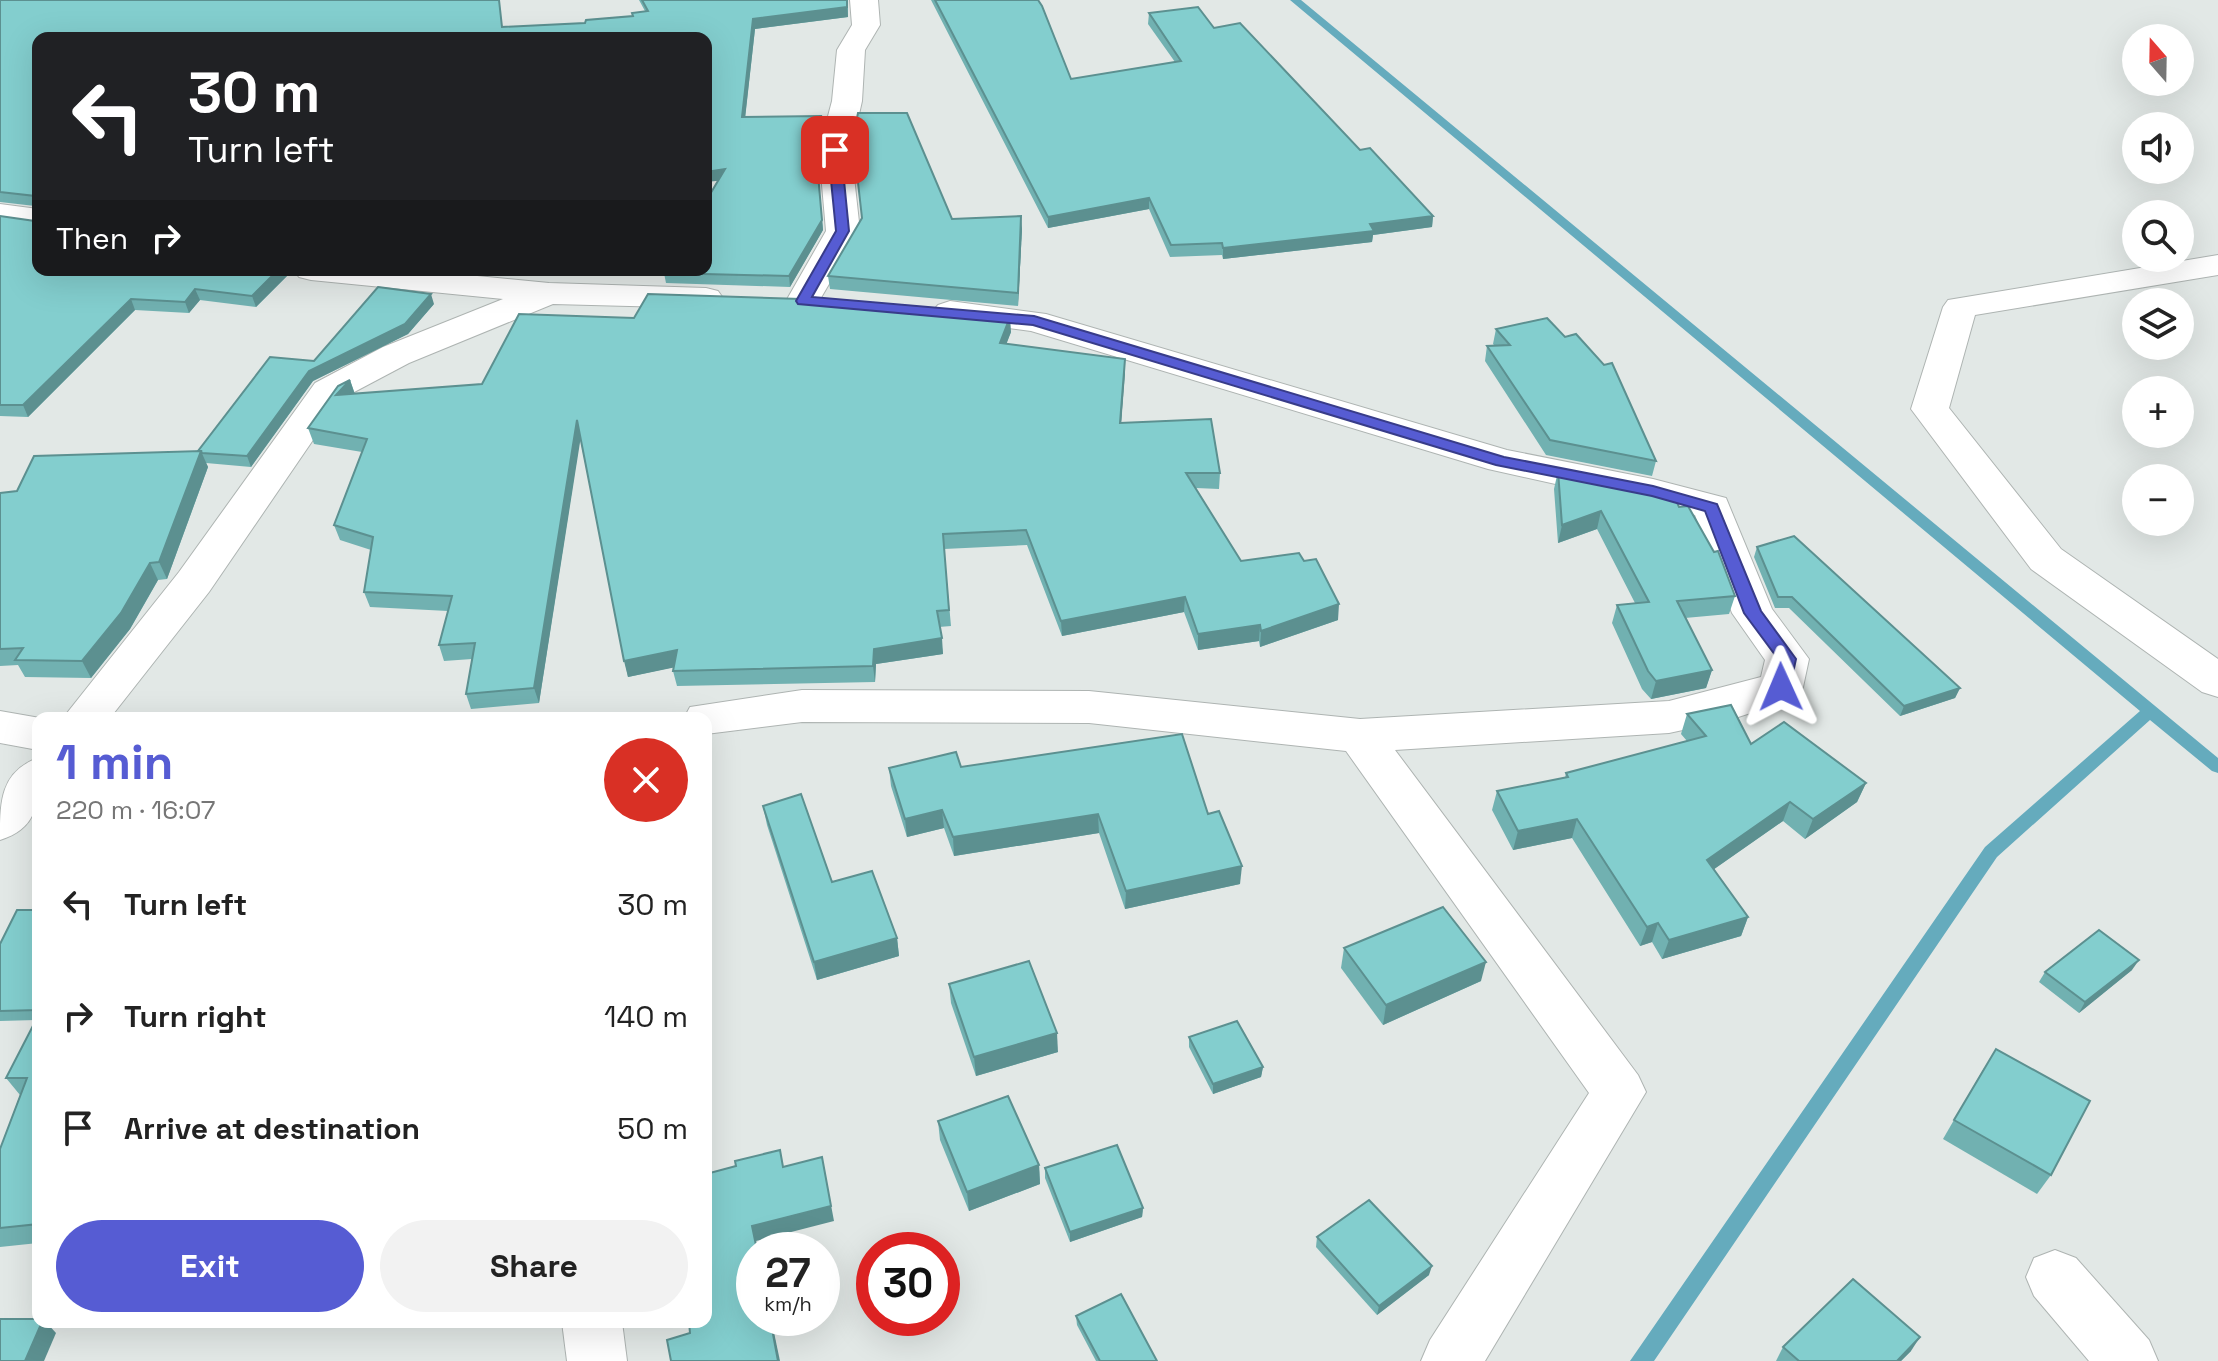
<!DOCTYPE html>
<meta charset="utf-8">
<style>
:root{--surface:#fff;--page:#f2f2f2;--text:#222;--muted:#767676;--accent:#565cd3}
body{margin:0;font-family:"Space Grotesk",sans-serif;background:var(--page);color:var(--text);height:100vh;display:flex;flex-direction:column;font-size:30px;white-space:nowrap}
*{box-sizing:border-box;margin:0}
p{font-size:26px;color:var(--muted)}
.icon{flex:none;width:44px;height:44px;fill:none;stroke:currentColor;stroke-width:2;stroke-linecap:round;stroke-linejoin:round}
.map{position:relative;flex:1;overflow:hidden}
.details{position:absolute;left:32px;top:712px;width:680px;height:616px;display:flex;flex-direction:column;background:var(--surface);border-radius:16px;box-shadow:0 8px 32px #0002}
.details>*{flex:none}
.hud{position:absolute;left:32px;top:32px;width:680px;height:244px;border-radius:16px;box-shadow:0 8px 32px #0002;background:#202124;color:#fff;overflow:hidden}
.needle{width:52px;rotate:340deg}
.buttons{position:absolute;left:2122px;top:24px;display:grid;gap:16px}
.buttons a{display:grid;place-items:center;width:72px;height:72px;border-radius:50%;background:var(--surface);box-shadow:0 8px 32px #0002;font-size:40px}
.speed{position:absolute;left:736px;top:1232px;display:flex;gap:16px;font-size:40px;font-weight:700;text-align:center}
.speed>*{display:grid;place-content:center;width:104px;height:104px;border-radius:50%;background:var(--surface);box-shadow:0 8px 32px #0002;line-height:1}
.speed small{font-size:20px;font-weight:400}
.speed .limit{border:12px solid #d22;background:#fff;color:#111}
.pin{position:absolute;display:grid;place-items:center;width:68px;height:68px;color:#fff;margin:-34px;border-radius:16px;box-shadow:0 4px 12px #0006}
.me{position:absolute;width:88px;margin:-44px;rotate:359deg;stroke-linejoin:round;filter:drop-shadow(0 0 6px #0008)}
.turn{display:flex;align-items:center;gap:28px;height:168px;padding:0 24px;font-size:36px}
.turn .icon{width:104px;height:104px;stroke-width:2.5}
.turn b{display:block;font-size:56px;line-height:68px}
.then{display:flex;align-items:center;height:76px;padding:0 24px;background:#0003;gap:16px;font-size:30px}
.round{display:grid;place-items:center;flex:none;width:84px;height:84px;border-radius:42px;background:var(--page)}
.summary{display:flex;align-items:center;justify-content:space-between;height:136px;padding:0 24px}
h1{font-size:48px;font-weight:700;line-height:60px;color:var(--accent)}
.button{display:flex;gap:16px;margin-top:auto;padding:16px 24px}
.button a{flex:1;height:92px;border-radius:48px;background:var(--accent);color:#fff;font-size:32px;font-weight:700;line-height:92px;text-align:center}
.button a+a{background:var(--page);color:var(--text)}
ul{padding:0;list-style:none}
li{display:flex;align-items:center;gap:24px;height:112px;padding:0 24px}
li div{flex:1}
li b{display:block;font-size:30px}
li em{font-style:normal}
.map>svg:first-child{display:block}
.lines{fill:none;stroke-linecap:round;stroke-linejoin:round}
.stream{fill:#65abbd;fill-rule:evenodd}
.minor-casing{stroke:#aeb4b2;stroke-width:2}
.minor{fill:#fff;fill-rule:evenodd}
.wall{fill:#71b1b1}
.shaded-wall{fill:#5c9090}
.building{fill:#83cece;stroke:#5c9090;stroke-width:2}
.route{fill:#565cd3;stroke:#383c89;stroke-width:2}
</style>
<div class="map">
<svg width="2218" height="1361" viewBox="0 0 2218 1361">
<rect width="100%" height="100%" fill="#e2e8e6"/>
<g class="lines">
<path class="stream" d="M1290,0H1301L2218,758V773L2212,771L2150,720L1997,857L1654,1361H1630L1985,847L2140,711Z"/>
<defs>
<g id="minor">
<path d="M850,0H878L880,25L865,50L862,101L851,150L860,231L815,308L803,311L791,308L786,301L826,231L819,150L832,101L837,50L852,25Z"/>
<path d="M0,204L38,209V229L0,224Z"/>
<path d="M2218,255V275L1975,315L1949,408L2061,549L2218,659V697L2202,692L2031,569L1911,409L1943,307L1948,300Z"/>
<path d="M294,270H417L549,283L706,288L718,291L723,298L718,305L706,308L553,304L409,363L341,399L209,592L110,718H63L179,572L315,383L383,347L503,299L311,280L299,277Z"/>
<path d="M950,301L1046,314L1507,450L1653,479L1726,498L1772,609L1809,659L1803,687L1797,698L1729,720L1669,733L1395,750L1638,1075L1646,1092L1485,1361H1421L1430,1340L1589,1093L1346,751L1089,723L802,722L706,734V718H684L690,707L802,690L1089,691L1360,719L1669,701L1761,677L1765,660L1732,613L1695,515L1488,469L1031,331L938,319L932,312L938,305Z"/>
<path d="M0,711L40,718L38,750L0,743Z"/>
<path d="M38,758C38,795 43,827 0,840C0,802 0,772 38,758Z"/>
<path d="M2055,1250L2076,1258L2149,1340L2158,1361H2089L2034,1296L2026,1277L2034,1258Z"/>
<path d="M562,1322H622L627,1361H567Z"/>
</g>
</defs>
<use href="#minor" class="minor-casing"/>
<use href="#minor" class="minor"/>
</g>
<g class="wall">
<path d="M0,0L503,27L585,23L633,16L645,11L639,0H848V17L755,29L745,117L821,116L822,126L816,150L823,230L790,287L666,283L664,273L718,181L706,38H38V270H293L256,307L200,300L189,313L135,310L28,417L0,416V216L35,221V206L0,202Z"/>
<path d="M931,0H1038L1071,79L1175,62L1148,24L1149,13L1214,28L1360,150L1433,216L1432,227L1373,235L1372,242L1223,259L1222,255L1170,257L1149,209L1048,228Z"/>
<path d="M952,219L1022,229L1018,306L830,289L828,276Z"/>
<path d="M434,304L408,334L313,381L251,467L206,463L208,467L167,579L158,580L130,629L91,678L25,677L18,665L0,666V493L17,491L198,451L314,361Z"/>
<path d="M1496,329L1656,461L1652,476L1546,455L1485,361L1487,346H1495L1493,344Z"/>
<path d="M1011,332L1006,344L1125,359L1121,423L1220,473L1219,489L1196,488L1241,561L1338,620L1260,647L1259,641L1198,650L1184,612L1062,636L1027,545L944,549L951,626L939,627L943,654L876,664L875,682L677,686L673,671L674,667L628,677L580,438L539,703L471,709L466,694L472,659L444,661L439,645L448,611L370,607L364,592L371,550L340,540L334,525L362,452L314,444L308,428L350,380L355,394L482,384Z"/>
<path d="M1558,471L1679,507L1735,596L1729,614L1685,618L1712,670L1706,688L1651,699L1642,689L1612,623L1617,605L1635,603L1597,529L1558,543L1554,489Z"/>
<path d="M1757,547L1960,688L1955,698L1900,716L1789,608H1775L1754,557Z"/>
<path d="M1687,714L1751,744L1866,783L1857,802L1805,839L1783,821L1714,869L1748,917L1741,936L1662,959L1652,942L1640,946L1572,838L1513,850L1492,810L1497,791L1565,778L1566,773L1687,741L1681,734Z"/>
<path d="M961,767L1208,814L1240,884L1125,909L1099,833L954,856L944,828L907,837L891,786L889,768Z"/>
<path d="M763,806L832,882L897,938L899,956L817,980L767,825Z"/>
<path d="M38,910V1243L0,1247V1149L20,1095L6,1078L36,1020L0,1021V944Z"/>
<path d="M1344,948L1481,981L1383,1025L1341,968Z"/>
<path d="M2132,970L2079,1013L2039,982L2045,972Z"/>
<path d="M949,984L1058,1052L976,1076L951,1003Z"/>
<path d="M1189,1037L1263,1067L1261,1077L1213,1094L1189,1047Z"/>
<path d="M1984,1068L2051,1175L2037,1194L1943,1139Z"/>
<path d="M938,1121L1039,1165L1040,1184L969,1211L940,1140Z"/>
<path d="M1045,1168L1143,1208L1142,1217L1070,1242L1045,1178Z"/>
<path d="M1317,1237L1429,1275L1377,1315L1316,1247Z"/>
<path d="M1076,1316L1157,1361H1096L1077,1325Z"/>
<path d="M1783,1347L1911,1351L1901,1361H1776Z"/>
</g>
<g class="shaded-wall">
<path d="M847,0L848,17L755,29L744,128L742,117L753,19Z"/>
<path d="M821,116L822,126L816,150L823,230L790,287L789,276L815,140Z"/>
<path d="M725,169L726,180L706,182V172Z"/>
<path d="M1149,198V209L1048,228V217Z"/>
<path d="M1021,216L1022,229L1018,306V293Z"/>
<path d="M1433,216L1432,227L1373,235L1372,242L1223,259V248L1370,224Z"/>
<path d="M278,270H293L256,307L252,296Z"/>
<path d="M195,289L200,300L189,313L185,302Z"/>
<path d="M431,294L434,304L408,334L313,381L251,467L247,456L309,371Z"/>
<path d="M131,299L135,310L28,417L23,405Z"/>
<path d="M1010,317L1011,332L1001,358L1000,343Z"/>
<path d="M1125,359V374L1120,438V423Z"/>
<path d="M350,380L355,395H336Z"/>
<path d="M577,420L581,436L539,703L534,688Z"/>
<path d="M201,451L208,467L167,579L159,562Z"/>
<path d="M1601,511L1597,529L1558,543L1562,525Z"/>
<path d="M150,563L158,580L130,629L91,678L82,661Z"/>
<path d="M1185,597L1184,612L1062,636L1061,621Z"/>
<path d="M1339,604L1338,620L1260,647L1261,631Z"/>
<path d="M1260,625L1259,641L1198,650V634Z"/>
<path d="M942,638L943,654L876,664L875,682L873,666L874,649Z"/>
<path d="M677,650L681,666L628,677L624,661Z"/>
<path d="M1712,670L1706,688L1651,699L1656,681Z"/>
<path d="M1960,688L1955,698L1900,716L1904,706Z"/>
<path d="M1866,783L1857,802L1805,839L1813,819Z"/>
<path d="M1790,802L1783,821L1700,879L1707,860Z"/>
<path d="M942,810L944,828L907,837L905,819Z"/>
<path d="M1098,814L1099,833L954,856L953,837Z"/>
<path d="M1577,819L1572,838L1513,850L1518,831Z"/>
<path d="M1242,866L1240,884L1125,909L1126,891Z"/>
<path d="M1748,917L1741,936L1662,959L1669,940Z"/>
<path d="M1658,923L1652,942L1640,946L1647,927Z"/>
<path d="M897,938L899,956L817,980L814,962Z"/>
<path d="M2139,960L2132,970L2079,1013L2085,1002Z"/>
<path d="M1486,962L1481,981L1383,1025L1386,1005Z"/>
<path d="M1057,1033L1058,1052L976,1076L974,1057Z"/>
<path d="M1263,1067L1261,1077L1213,1094V1084Z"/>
<path d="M822,1157L834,1221L756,1241L758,1250H757L752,1226Z"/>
<path d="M1039,1165L1040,1184L969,1211L967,1192Z"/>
<path d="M1143,1208L1142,1217L1070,1242V1232Z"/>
<path d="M1432,1266L1429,1275L1377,1315L1379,1306Z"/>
<path d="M770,1318H771L780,1361H778Z"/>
<path d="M42,1322H46L56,1333L44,1361H25Z"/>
<path d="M1920,1337L1911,1351L1901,1361H1897Z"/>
</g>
<g class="building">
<path d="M0,0H499L502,27L585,23L586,20L633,16L632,13L648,11L642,0H847V7L753,19L742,117L821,116L815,140L822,220L789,276L664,273L665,270H706V201L725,169L706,172V38H38V270H278L252,296L195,289L185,302L131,299L23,405H0V216L35,221V196L0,192Z"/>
<path d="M935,0H1038L1042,6L1071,79L1181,61L1149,13L1198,7L1214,28L1240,23L1360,150L1370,148L1433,216L1370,224L1374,231L1223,248L1222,243L1171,245L1149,198L1048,217Z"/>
<path d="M858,113H907L952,219L1021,216L1018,293L828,276L862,218L853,138Z"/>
<path d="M378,287L431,294L405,324L309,371L247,456L202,453L201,451H198L270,357L314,361Z"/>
<path d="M648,294L801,299L1010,317L1000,343L1125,359L1120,423L1211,419L1220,473H1186L1241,561L1299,553L1304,561L1316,559L1339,604L1261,631L1260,625L1198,634L1185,597L1061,621L1026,530L943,534L949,610L937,611L942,638L874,649L873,666L673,671L677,650L624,661L577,420L534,688L466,694L475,643L439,645L452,596L364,592L373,537L334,525L367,439L308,428L338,386L350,380L336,395L482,384L519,314L634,318Z"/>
<path d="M1547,318L1565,337L1576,334L1604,365L1612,363L1656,461L1550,440L1487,346L1510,345L1496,329Z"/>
<path d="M201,451L159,562L150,563L121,613L82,661L15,660L23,648L0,649V493L17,491L34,456Z"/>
<path d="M1558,471L1673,494L1679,507L1688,506L1714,552L1718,551L1735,596L1677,601L1712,670L1656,681L1648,671L1617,605L1649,602L1601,511L1562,525Z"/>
<path d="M1794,536L1960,688L1904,706L1792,597H1778L1757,547Z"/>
<path d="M1731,705L1751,744L1784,722L1866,783L1813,819L1790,802L1707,860L1748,917L1669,940L1658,923L1647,927L1577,819L1518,831L1497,791L1568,777L1566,773L1706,736L1687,714Z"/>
<path d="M1182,734L1208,814L1219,811L1242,866L1126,891L1098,814L953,837L942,810L905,819L889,768L956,752L961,767Z"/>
<path d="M801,794L832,882L872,871L897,938L814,962L763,806Z"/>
<path d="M1443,907L1486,962L1386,1005L1344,948Z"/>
<path d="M17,910H38V1010L0,1011V944Z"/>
<path d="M2099,930L2139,960L2085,1002L2045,972Z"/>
<path d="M1029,961L1057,1033L974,1057L949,984Z"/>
<path d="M38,1016V1224L0,1228V1149L27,1078H6Z"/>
<path d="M1237,1021L1263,1067L1213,1084L1189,1037Z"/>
<path d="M1996,1049L2090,1101L2051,1175L1954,1120Z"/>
<path d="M1008,1096L1039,1165L967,1192L938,1121Z"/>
<path d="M1117,1145L1143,1208L1070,1232L1045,1168Z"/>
<path d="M780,1150L783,1167L822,1157L831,1206L752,1226L757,1250H754V1318H770L778,1361H671L667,1340L690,1333L689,1322H706V1174L736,1166L735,1161Z"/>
<path d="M1369,1200L1432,1266L1379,1306L1317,1237Z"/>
<path d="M1853,1279L1920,1337L1897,1361H1799L1783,1347Z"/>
<path d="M1121,1294L1157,1361H1100L1076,1316Z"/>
<path d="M0,1319H38V1322H42L25,1361H0Z"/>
</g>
<path class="route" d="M835,146L841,150L849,231L812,297L1034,316L1504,457L1653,486L1717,504L1761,611L1796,659L1790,687L1781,694L1772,687L1778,659L1744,613L1705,511L1652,496L1496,465L1033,325L798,304L796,301L836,231L828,150Z"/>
</svg>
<div class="buttons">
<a><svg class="needle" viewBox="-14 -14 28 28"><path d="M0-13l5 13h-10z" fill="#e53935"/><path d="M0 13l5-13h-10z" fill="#767676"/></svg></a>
<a><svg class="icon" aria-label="sound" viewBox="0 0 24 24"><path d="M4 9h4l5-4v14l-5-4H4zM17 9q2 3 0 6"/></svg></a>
<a><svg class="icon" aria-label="search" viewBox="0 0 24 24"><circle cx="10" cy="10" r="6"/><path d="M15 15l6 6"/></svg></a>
<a><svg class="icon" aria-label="layers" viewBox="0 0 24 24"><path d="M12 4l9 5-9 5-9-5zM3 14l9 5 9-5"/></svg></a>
<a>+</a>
<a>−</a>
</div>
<div class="speed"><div>27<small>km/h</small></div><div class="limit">30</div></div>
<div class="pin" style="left:835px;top:150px;background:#d93025"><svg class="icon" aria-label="arrive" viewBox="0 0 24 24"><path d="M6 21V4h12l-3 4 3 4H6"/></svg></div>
<svg class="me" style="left:1781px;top:687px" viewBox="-20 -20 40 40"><path d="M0-17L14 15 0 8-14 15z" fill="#565cd3" stroke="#fff" stroke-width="4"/></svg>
<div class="hud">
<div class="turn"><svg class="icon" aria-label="left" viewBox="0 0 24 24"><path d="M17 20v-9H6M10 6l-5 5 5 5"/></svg><div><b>30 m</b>Turn left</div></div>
<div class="then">Then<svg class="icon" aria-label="right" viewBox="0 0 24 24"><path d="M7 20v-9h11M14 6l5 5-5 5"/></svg></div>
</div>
<section class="details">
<div class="summary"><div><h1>1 min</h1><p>220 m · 16:07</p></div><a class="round" style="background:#d93025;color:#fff"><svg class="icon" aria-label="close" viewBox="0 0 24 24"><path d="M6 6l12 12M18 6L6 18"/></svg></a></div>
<ul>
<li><svg class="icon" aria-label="left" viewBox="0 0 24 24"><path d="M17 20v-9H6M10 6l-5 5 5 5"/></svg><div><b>Turn left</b></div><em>30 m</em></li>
<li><svg class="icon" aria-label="right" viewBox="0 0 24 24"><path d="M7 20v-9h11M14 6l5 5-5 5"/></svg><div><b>Turn right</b></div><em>140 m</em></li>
<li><svg class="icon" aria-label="arrive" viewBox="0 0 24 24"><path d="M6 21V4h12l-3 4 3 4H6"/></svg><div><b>Arrive at destination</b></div><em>50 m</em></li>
</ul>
<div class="button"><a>Exit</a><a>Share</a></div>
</section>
</div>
